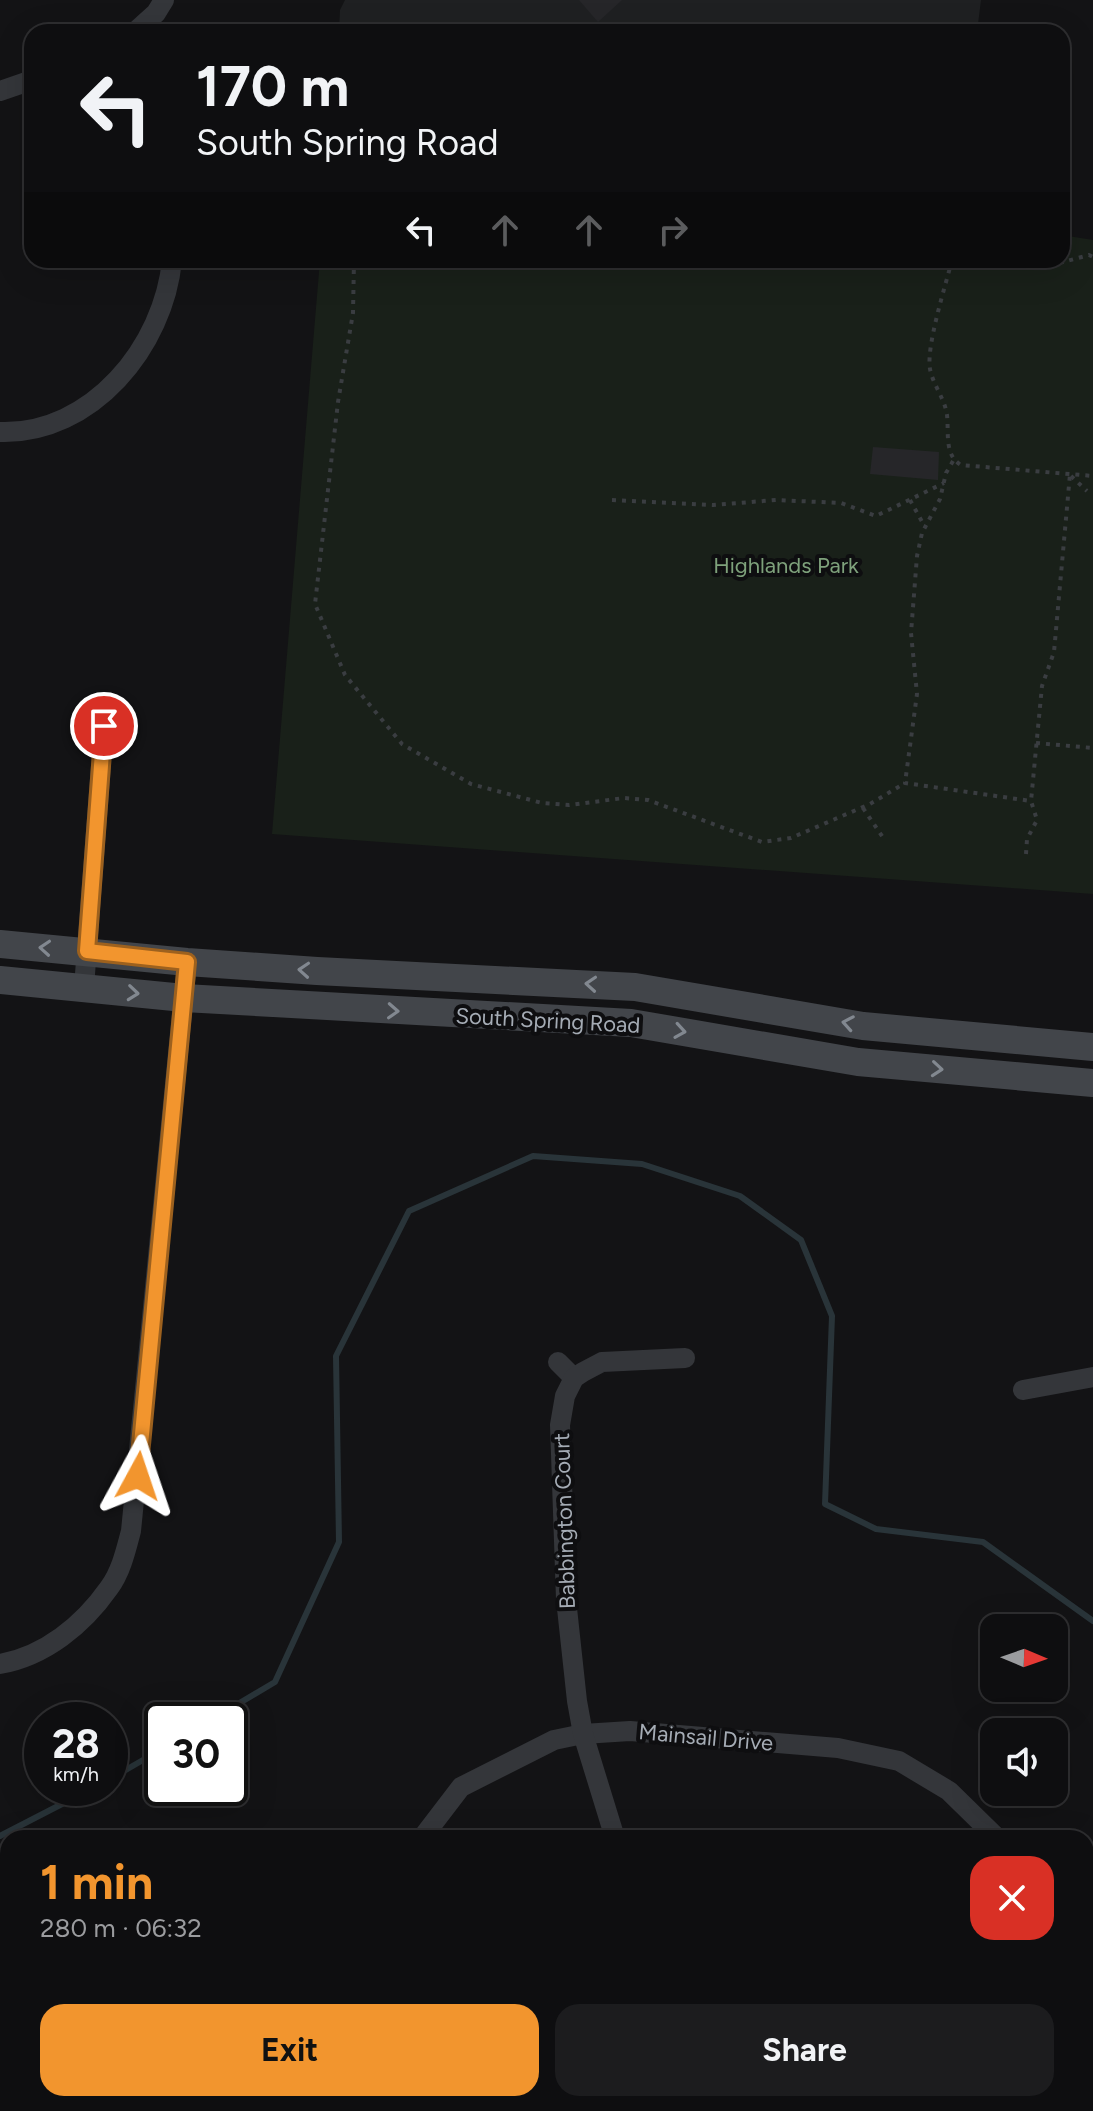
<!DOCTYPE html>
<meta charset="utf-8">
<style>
:root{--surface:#0e0e10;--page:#1c1c1e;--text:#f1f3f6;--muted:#9b9c9f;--line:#2e2e30;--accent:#f2952e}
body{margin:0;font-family:Figtree,sans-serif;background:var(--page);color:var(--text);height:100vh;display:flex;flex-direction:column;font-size:30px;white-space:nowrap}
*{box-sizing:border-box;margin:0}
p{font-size:26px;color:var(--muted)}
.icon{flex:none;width:44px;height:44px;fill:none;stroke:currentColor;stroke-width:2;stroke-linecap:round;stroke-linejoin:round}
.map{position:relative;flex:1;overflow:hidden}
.side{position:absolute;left:0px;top:1830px;width:1094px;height:282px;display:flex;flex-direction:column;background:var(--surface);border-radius:24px 24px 0 0;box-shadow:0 8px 32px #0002,0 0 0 2px var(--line)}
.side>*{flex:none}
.guide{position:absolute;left:24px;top:24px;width:1046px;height:244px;border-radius:24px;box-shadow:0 8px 32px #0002,0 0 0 2px var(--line);background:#0e0e10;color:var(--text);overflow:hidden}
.needle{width:52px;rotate:92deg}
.fabs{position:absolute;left:980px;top:1614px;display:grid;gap:16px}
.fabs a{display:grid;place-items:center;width:88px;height:88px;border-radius:16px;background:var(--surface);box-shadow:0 8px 32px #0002,0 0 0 2px var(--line);font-size:40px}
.speed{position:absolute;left:24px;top:1702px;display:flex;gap:16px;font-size:40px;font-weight:700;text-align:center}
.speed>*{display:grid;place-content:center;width:104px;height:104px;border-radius:50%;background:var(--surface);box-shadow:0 8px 32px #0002,0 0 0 2px var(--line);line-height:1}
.speed small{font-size:20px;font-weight:400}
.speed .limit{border:4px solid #111;border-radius:12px;background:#fff;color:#111}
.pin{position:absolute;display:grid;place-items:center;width:68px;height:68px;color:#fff;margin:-34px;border:4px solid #fff;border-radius:50%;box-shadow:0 2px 8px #0007}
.me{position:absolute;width:88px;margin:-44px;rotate:5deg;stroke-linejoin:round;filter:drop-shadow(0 0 6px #0008)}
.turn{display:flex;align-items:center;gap:28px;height:168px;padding:0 40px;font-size:36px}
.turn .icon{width:104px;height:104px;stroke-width:2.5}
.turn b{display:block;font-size:56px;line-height:68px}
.lanes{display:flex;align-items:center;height:76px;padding:0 40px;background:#0003;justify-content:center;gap:40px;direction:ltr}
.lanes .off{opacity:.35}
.round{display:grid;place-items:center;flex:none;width:84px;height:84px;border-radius:24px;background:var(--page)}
.headline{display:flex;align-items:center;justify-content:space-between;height:136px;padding:0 40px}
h1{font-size:48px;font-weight:700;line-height:60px;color:var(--accent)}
.cta{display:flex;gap:16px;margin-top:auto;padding:16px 40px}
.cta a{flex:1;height:92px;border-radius:24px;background:var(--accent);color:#111;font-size:32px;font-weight:700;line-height:92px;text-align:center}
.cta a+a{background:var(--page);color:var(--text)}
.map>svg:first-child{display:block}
.built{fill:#1f2022}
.green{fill:#192019}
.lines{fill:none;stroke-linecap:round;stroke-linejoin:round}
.stream{stroke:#293439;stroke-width:6}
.building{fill:#262629}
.path{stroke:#3a3d41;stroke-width:4;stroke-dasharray:4 6;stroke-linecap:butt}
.minor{stroke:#34363a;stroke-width:20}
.secondary{stroke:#42454a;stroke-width:28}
.oneway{stroke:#828890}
.route-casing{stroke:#9d611e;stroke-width:20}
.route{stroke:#f2952e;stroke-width:14}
.labels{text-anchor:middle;stroke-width:8;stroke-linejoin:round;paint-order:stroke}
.park-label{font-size:22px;fill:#7ea17b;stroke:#0e0e10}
.street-label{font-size:22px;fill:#a5acb5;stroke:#0e0e10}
</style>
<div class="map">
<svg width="1093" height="2111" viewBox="0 0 1093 2111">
<rect width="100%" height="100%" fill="#131315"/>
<path class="built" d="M345,0H981L977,32H339L340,10Z"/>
<path class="green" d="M1062,235L1093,240V894L272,834L320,260H1062Z"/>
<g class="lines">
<g class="stream">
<path d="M211,1720L275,1682L339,1542L336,1356L409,1211L533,1156L642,1164L740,1196L801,1240L832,1316L825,1504L876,1529L983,1542L1093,1621"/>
<path d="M110,1779L162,1749"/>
<path d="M0,1836L93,1788"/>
</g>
</g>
<g class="building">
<path d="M579,0H622L598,22Z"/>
<path d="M873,447L939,452L938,480L870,474Z"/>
</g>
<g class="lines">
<g class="path">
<path d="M354,260L353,313L338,402L315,604L345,675L402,744L471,784L542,803L569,805L624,798L648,800L762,842L791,838L870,804L905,783"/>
<path d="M952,260C946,284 926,346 930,369C933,385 945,399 947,415C949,433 944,455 961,465L1093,476"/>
<path d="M1001,260L1041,268L1089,255L1093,257"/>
<path d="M953,461L946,473L940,499L922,533L917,556L911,633L917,694L905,783L1031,801"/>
<path d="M1071,476L1087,491"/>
<path d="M612,500L713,505L776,500L841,503L876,516L944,483"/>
<path d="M910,500L925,527"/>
<path d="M1036,743L1093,748"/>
<path d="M863,808L884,839"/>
<path d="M1026,854L1027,839L1037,820L1031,801L1042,686L1054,652L1070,474"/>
</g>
<g class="minor">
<path d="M135,32L156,13L164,0"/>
<path d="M0,91L32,80"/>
<path d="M0,432C92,435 164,346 172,260"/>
<path d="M84,987L104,726"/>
<path d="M558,1362L574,1378"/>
<path d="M1023,1390L1093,1377"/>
<path d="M0,1664C45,1656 83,1625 109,1588C121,1572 126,1550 131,1531L187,962"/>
<path d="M422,1838L461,1787L554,1740L583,1734L630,1731L838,1748L899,1761L949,1791L997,1838"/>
<path d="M615,1838L583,1734L577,1701L566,1599L560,1425L565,1396L574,1378L583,1372L602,1362L685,1358"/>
<path d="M1086,1926L1093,1933"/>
<path d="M0,2063L8,2048"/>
<path d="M359,2111L360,2104"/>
<path d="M911,2111L913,2104"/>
</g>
<g class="secondary">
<path d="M0,944L187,962L317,971L635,987L863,1026L1093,1047"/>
<path d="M0,980L184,998L631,1023L858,1062L1093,1083"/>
</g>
</g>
<defs><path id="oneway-chevron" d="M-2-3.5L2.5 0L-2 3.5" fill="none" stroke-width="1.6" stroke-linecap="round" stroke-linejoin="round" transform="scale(2)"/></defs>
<g class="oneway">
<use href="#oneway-chevron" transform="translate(45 948) rotate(-176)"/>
<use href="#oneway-chevron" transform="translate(304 970) rotate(-176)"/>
<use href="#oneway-chevron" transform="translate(591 984) rotate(-176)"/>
<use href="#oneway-chevron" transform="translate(133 993) rotate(6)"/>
<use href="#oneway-chevron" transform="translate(393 1011) rotate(3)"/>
<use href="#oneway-chevron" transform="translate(848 1023) rotate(-170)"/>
<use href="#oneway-chevron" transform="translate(680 1031) rotate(9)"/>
<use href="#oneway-chevron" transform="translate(937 1069) rotate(5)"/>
</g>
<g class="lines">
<defs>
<path id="route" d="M104,726L87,951L187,962L138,1476"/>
</defs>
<use href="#route" class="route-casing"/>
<use href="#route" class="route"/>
</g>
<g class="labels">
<g class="park-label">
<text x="786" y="573">Highlands Park</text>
</g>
<g class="street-label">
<text transform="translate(548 1020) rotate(3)" y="8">South Spring Road</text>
<text transform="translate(564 1521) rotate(-92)" y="8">Babbington Court</text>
<text transform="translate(706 1737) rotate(5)" y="8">Mainsail Drive</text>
</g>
</g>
</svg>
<div class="fabs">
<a><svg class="needle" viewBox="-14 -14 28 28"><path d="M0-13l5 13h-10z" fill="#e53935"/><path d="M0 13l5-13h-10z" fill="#9b9c9f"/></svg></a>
<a><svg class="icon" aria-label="sound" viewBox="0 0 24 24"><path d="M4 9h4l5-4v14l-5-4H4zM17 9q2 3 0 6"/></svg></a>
</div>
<div class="speed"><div>28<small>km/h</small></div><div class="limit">30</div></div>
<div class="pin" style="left:104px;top:726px;background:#d93025"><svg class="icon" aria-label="arrive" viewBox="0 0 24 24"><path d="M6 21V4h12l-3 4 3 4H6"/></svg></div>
<svg class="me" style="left:138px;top:1476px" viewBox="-20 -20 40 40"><path d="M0-17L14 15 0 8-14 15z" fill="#f2952e" stroke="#fff" stroke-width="4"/></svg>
<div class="guide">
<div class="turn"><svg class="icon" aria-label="left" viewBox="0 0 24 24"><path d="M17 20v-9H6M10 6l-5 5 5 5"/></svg><div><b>170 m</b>South Spring Road</div></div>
<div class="lanes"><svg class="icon" aria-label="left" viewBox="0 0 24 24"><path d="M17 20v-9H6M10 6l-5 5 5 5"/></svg><svg class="icon off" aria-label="ahead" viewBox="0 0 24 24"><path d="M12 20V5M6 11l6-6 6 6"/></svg><svg class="icon off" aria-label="ahead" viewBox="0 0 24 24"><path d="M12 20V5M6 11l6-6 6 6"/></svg><svg class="icon off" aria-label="right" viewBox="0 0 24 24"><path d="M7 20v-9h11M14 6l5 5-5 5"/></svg></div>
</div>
<section class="side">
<div class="headline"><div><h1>1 min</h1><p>280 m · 06:32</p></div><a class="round" style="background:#d93025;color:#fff"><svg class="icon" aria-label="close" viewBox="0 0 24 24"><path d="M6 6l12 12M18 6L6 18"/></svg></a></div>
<div class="cta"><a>Exit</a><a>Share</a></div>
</section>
</div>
